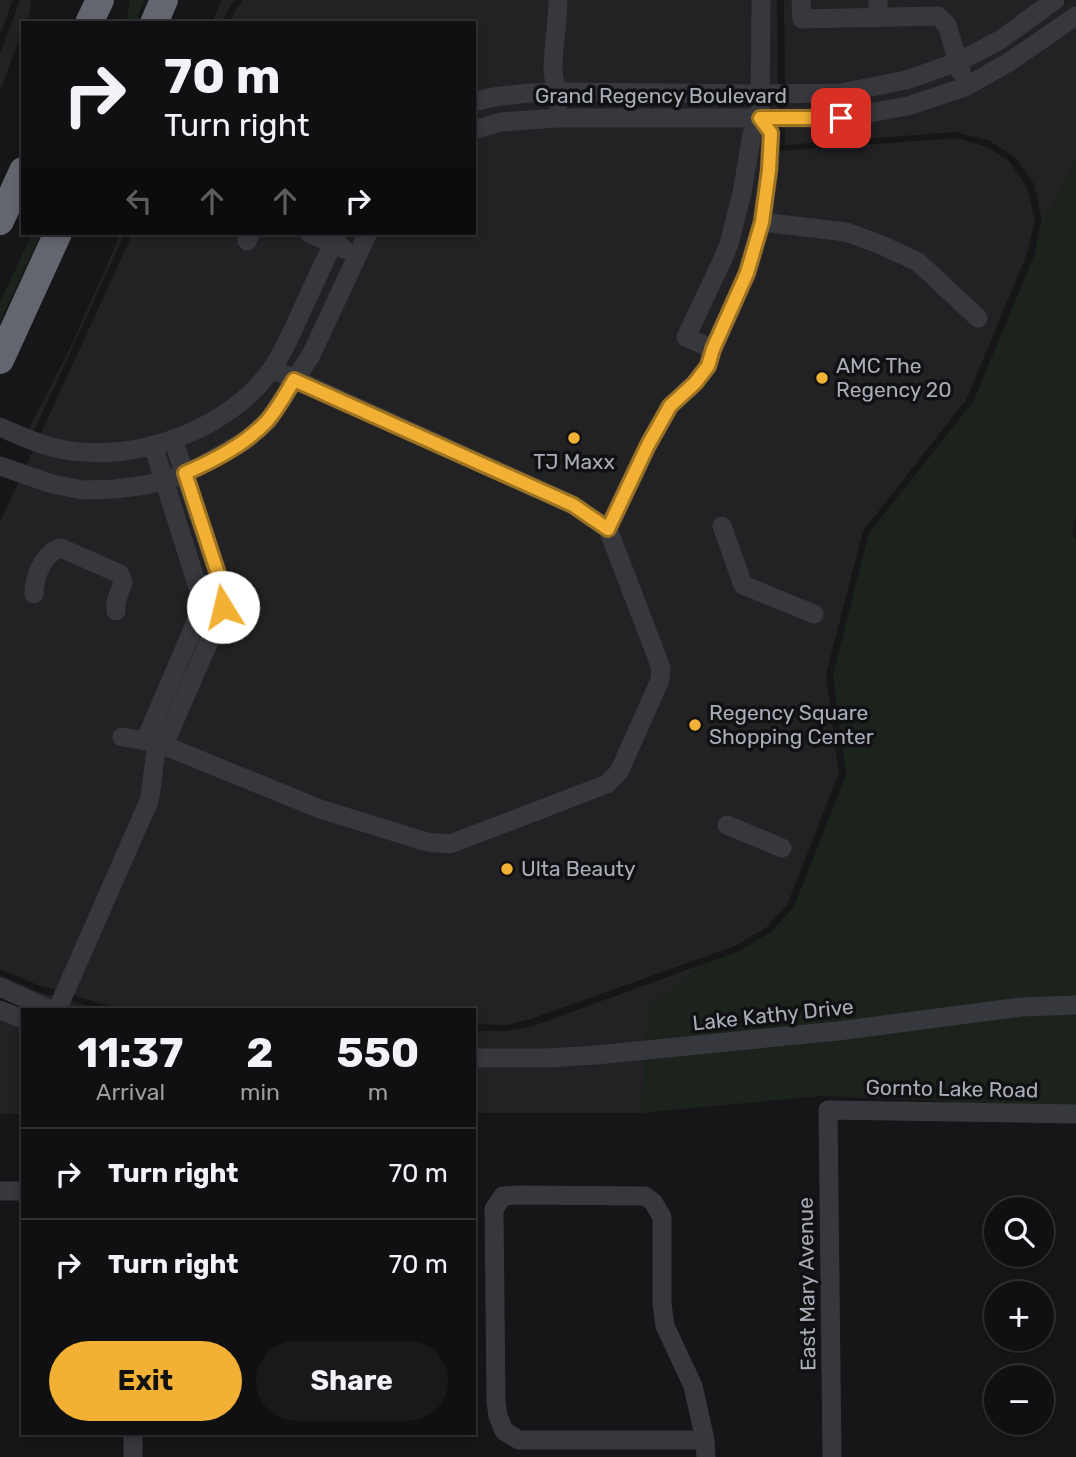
<!DOCTYPE html>
<meta charset="utf-8">
<style>
:root{--surface:#101012;--page:#19191b;--text:#f1f3f6;--muted:#9c9d9f;--line:#303032;--accent:#f2b134}
body{margin:0;font-family:Rubik,sans-serif;background:var(--page);color:var(--text);height:100vh;display:flex;flex-direction:column;font-size:26px;white-space:nowrap}
*{box-sizing:border-box;margin:0}
p{font-size:23px;color:var(--muted)}
.icon{flex:none;width:38px;height:38px;fill:none;stroke:currentColor;stroke-width:2;stroke-linecap:round;stroke-linejoin:round}
.map{position:relative;flex:1;overflow:hidden}
.drawer{position:absolute;left:21px;top:1008px;width:455px;height:427px;display:flex;flex-direction:column;background:var(--surface);border-radius:0px;box-shadow:0 4px 10px #0003,0 0 0 2px var(--line)}
.drawer>*{flex:none}
.top-card{position:absolute;left:21px;top:21px;width:455px;height:214px;border-radius:0px;box-shadow:0 4px 10px #0003,0 0 0 2px var(--line);background:#101012;color:var(--text);overflow:hidden}
.buttons{position:absolute;left:984px;top:1197px;display:grid;gap:14px}
.buttons a{display:grid;place-items:center;width:70px;height:70px;border-radius:50%;background:var(--surface);box-shadow:0 4px 10px #0003,0 0 0 2px var(--line);font-size:35px}
.pin{position:absolute;display:grid;place-items:center;width:60px;height:60px;color:#fff;margin:-30px;border-radius:14px;box-shadow:0 4px 10px #0006}
.me{position:absolute;width:77px;margin:-38px;rotate:351deg;stroke-linejoin:round;filter:drop-shadow(0 0 5px #0008)}
.turn{display:flex;align-items:center;gap:24px;height:147px;padding:0 28px;font-size:32px}
.turn .icon{width:91px;height:91px;stroke-width:2.5}
.turn b{display:block;font-size:49px;line-height:60px}
.lanes{display:flex;align-items:center;height:66px;padding:0 28px;background:#0003;justify-content:center;gap:35px;direction:ltr}
.lanes .off{opacity:.35}
.eta{display:flex;justify-content:space-evenly;align-items:center;height:119px;text-align:center}
.eta b{font-size:42px;font-weight:700;line-height:49px}
.cta{display:flex;gap:14px;margin-top:auto;padding:14px 28px}
.cta a{flex:1;height:80px;border-radius:42px;background:var(--accent);color:#111;font-size:28px;font-weight:700;line-height:80px;text-align:center}
.cta a+a{background:var(--page);color:var(--text)}
ul{padding:0;list-style:none}
li{display:flex;align-items:center;gap:21px;height:91px;padding:0 28px;border-top:2px solid var(--line)}
li div{flex:1}
li b{display:block;font-size:26px}
li em{font-style:normal}
.map>svg:first-child{display:block}
.built{fill:#222225}
.green{fill:#1c231d}
.lines{fill:none;stroke-linecap:round;stroke-linejoin:round}
.minor{stroke:#37383d;stroke-width:19}
.highway{stroke:#63666e;stroke-width:28}
.route-casing{stroke:#9d7322;stroke-width:18}
.route{stroke:#f2b134;stroke-width:12}
.poi-dot{fill:#f2b134;stroke:#111113;stroke-width:2.5}
.labels{text-anchor:middle;stroke-width:7;stroke-linejoin:round;paint-order:stroke}
.street-label{font-size:21px;fill:#a8adb8;stroke:#111113}
.poi-label{font-size:21px;fill:#a8adb8;stroke:#111113;text-anchor:start}
</style>
<div class="map">
<svg width="1076" height="1457" viewBox="0 0 1076 1457">
<rect width="100%" height="100%" fill="#161618"/>
<g class="built">
<path d="M0,0H13L0,34Z"/>
<path d="M20,0H31L30,11L26,23H23V30L0,90V54Z"/>
<path d="M222,0H235L228,10L222,23H212Z"/>
<path d="M243,0H777L779,151L957,138L988,147L1009,161L1027,187L1035,220L1027,254L966,400L863,531L826,674L839,773L787,905L767,927L735,946L531,1019L507,1025L474,1024V1010H124L38,985L0,969V522L133,233H474V23H229L234,13Z"/>
<path d="M784,0H1043L995,34L954,55L904,73L841,85L785,86Z"/>
<path d="M1068,0H1076V6L1004,57L961,80L906,99L841,111H785V101L1005,46Z"/>
<path d="M1076,25V160L1039,231L1042,221L1034,184L1016,158L990,141L956,132L785,145V126L910,113Z"/>
<path d="M121,233H125L33,433L28,431L72,344Z"/>
<path d="M703,964L649,1007L646,1043L571,1050L474,1051V1031H506L533,1026Z"/>
<path d="M0,975L36,991L102,1010H70L0,979Z"/>
<path d="M0,1020L23,1029V1114H0Z"/>
<path d="M645,1058L641,1113H474V1065Z"/>
</g>
<g class="green">
<path d="M130,0H145L135,23H126Z"/>
<path d="M1076,160V515L1072,531L1076,540V997L646,1043L649,1007L703,964L738,952L771,932L794,907L846,775L833,674L869,533L973,402L1034,256L1039,231Z"/>
<path d="M32,233H41L0,322V303Z"/>
<path d="M1076,1012V1106L962,1105L943,1101L820,1096L641,1113L645,1058L993,1018Z"/>
</g>
<g class="lines">
<g class="minor">
<path d="M801,0L802,19L938,16L947,25L961,72"/>
<path d="M878,0V18"/>
<path d="M474,102L493,97L528,93L563,92L760,94L841,93L906,80L958,62L1000,40L1055,0"/>
<path d="M558,103C558,91 553,80 553,69C553,46 558,23 558,0"/>
<path d="M760,119L771,133L769,170L762,222L747,273L713,349L686,337L722,261L729,244L742,193L752,134L760,119L761,0"/>
<path d="M474,130L501,122L558,118H841L908,106L965,87L1009,62L1076,16"/>
<path d="M762,222L846,232L879,244L918,262L978,318"/>
<path d="M309,233L344,249"/>
<path d="M247,241L251,233"/>
<path d="M0,427C21,436 42,446 65,450C138,463 231,429 273,367C285,349 293,330 302,310C314,284 326,258 338,233"/>
<path d="M0,466L52,484L83,490L115,489L146,485L176,477L199,467L246,440L268,421L311,355L368,233"/>
<path d="M722,526L743,585L814,614"/>
<path d="M608,529L648,445L670,406L695,383L708,366L713,349"/>
<path d="M34,594C34,577 43,553 61,548L120,574L123,582L116,602V611"/>
<path d="M122,737L158,743L320,809L427,842L450,844L607,784L619,772L660,680L661,668L608,529L573,505L272,369"/>
<path d="M145,741L193,629C198,617 201,607 200,594L153,445"/>
<path d="M164,745L216,625C221,612 224,603 223,589L173,439"/>
<path d="M727,825L782,848"/>
<path d="M0,987L51,1010"/>
<path d="M0,1010L23,1019"/>
<path d="M57,1010L149,801C153,782 153,762 158,743"/>
<path d="M474,1058H546L596,1055L838,1031L1021,1007L1076,1005"/>
<path d="M0,1191H23"/>
<path d="M705,1440H519L504,1431L498,1416L496,1401L494,1209L503,1196L518,1195L645,1196L653,1202L662,1217V1304L665,1326L693,1386L705,1440L706,1457"/>
<path d="M133,1457V1433"/>
<path d="M832,1457L828,1110L1076,1114"/>
</g>
<g class="highway">
<path d="M89,23L100,0"/>
<path d="M154,23L164,0"/>
<path d="M0,221L23,171"/>
<path d="M0,360L58,233"/>
</g>
</g>
<g class="lines">
<defs>
<path id="route" d="M223,607V589L185,473C213,461 246,444 267,421C278,409 286,393 294,380L573,505L608,529L648,445L670,406L695,383L708,366L713,349L747,273L762,222L769,170L771,133L760,118H841"/>
</defs>
<use href="#route" class="route-casing"/>
<use href="#route" class="route"/>
</g>
<g class="poi-dot">
<circle cx="822" cy="378" r="7"/>
<circle cx="574" cy="438" r="7"/>
<circle cx="695" cy="725" r="7"/>
<circle cx="507" cy="869" r="7"/>
</g>
<g class="labels">
<g class="street-label">
<text x="661" y="103">Grand Regency Boulevard</text>
<text transform="translate(773 1015) rotate(-6)" y="7">Lake Kathy Drive</text>
<text transform="translate(952 1089) rotate(1)" y="7">Gornto Lake Road</text>
<text transform="translate(807 1284) rotate(-91)" y="7">East Mary Avenue</text>
</g>
<g class="poi-label">
<text x="836" y="373">AMC The<tspan x="836" dy="24">Regency 20</tspan></text>
<text x="574" y="469" text-anchor="middle">TJ Maxx</text>
<text x="709" y="720">Regency Square<tspan x="709" dy="24">Shopping Center</tspan></text>
<text x="521" y="876">Ulta Beauty</text>
</g>
</g>
</svg>
<div class="buttons">
<a><svg class="icon" aria-label="search" viewBox="0 0 24 24"><circle cx="10" cy="10" r="6"/><path d="M15 15l6 6"/></svg></a>
<a>+</a>
<a>−</a>
</div>
<div class="pin" style="left:841px;top:118px;background:#d93025"><svg class="icon" aria-label="arrive" viewBox="0 0 24 24"><path d="M6 21V4h12l-3 4 3 4H6"/></svg></div>
<svg class="me" style="left:223px;top:607px" viewBox="-20 -20 40 40"><circle r="19" fill="#fff"/><path d="M0-13L10 11 0 6-10 11z" fill="#f2b134"/></svg>
<div class="top-card">
<div class="turn"><svg class="icon" aria-label="right" viewBox="0 0 24 24"><path d="M7 20v-9h11M14 6l5 5-5 5"/></svg><div><b>70 m</b>Turn right</div></div>
<div class="lanes"><svg class="icon off" aria-label="left" viewBox="0 0 24 24"><path d="M17 20v-9H6M10 6l-5 5 5 5"/></svg><svg class="icon off" aria-label="ahead" viewBox="0 0 24 24"><path d="M12 20V5M6 11l6-6 6 6"/></svg><svg class="icon off" aria-label="ahead" viewBox="0 0 24 24"><path d="M12 20V5M6 11l6-6 6 6"/></svg><svg class="icon" aria-label="right" viewBox="0 0 24 24"><path d="M7 20v-9h11M14 6l5 5-5 5"/></svg></div>
</div>
<section class="drawer">
<div class="eta">
<div><b>11:37</b><p>Arrival</p></div>
<div><b>2</b><p>min</p></div>
<div><b>550</b><p>m</p></div>
</div>
<ul>
<li><svg class="icon" aria-label="right" viewBox="0 0 24 24"><path d="M7 20v-9h11M14 6l5 5-5 5"/></svg><div><b>Turn right</b></div><em>70 m</em></li>
<li><svg class="icon" aria-label="right" viewBox="0 0 24 24"><path d="M7 20v-9h11M14 6l5 5-5 5"/></svg><div><b>Turn right</b></div><em>70 m</em></li>
</ul>
<div class="cta"><a>Exit</a><a>Share</a></div>
</section>
</div>
